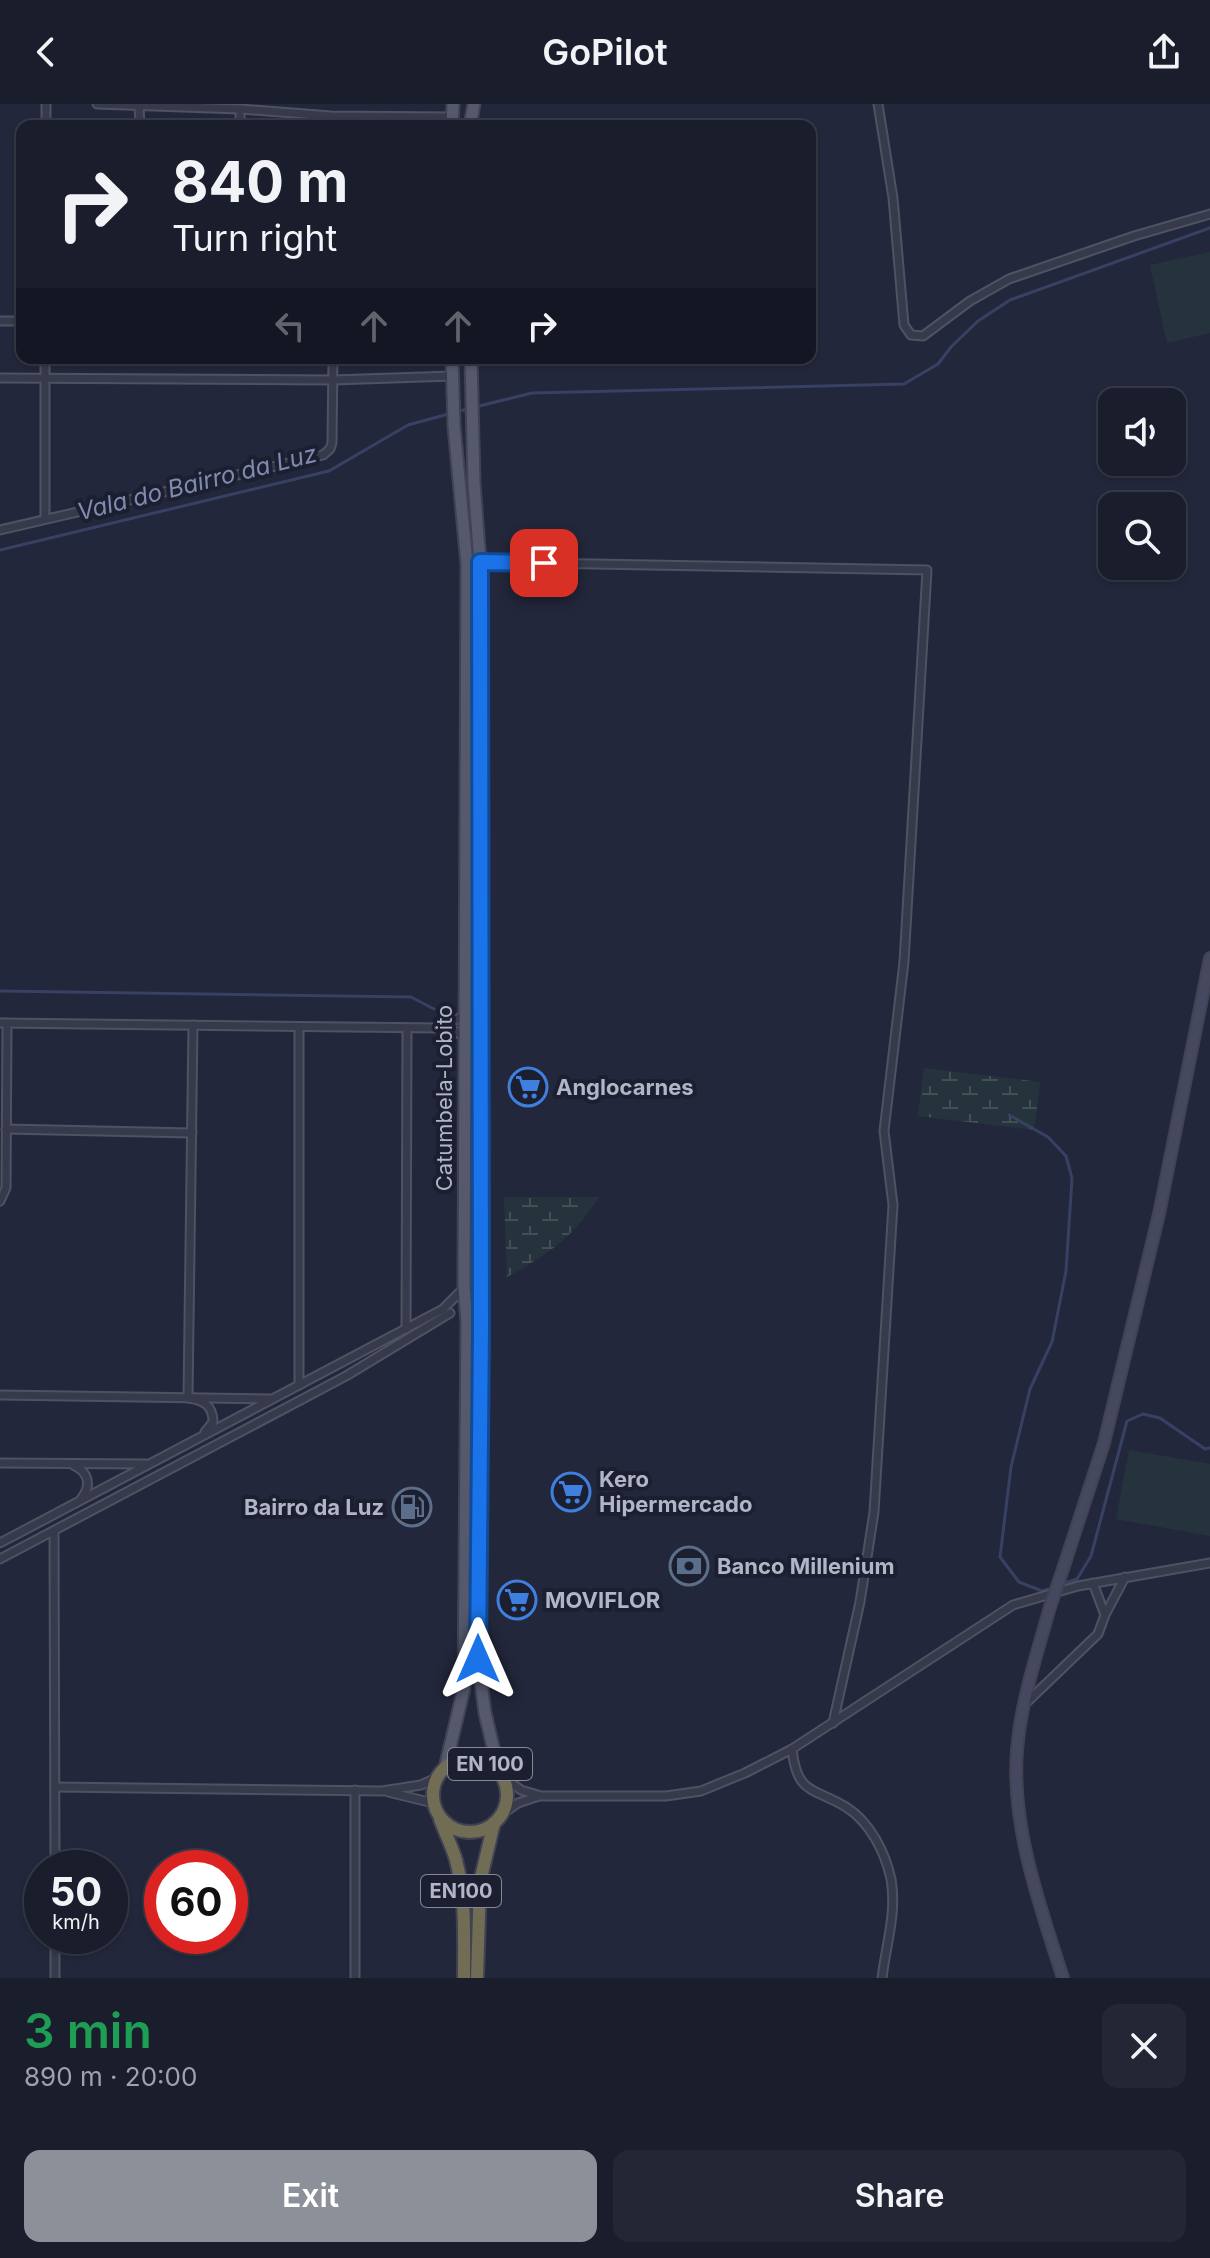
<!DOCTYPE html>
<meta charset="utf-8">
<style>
:root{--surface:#1a1d2c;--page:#232634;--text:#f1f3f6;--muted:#9fa2a9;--line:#383b48;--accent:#8c9099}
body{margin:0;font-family:Inter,sans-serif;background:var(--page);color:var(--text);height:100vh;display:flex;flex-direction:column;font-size:30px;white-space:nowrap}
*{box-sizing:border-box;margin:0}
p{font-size:26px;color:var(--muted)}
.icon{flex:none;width:44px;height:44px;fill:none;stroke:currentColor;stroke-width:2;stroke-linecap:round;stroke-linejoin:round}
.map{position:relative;height:1874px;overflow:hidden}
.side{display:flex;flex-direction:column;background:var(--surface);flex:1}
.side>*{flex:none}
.banner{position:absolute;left:16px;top:16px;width:800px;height:244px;border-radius:16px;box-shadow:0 2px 6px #0004,0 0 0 2px var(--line);background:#1a1d2c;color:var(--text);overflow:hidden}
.buttons{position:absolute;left:1098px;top:284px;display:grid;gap:16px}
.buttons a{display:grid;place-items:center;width:88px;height:88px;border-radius:16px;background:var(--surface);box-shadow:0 2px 6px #0004,0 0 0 2px var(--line);font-size:40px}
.speed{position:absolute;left:24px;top:1746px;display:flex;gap:16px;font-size:40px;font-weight:700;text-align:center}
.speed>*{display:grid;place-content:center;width:104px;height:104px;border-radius:50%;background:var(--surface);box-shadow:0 2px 6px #0004,0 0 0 2px var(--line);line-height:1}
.speed small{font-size:20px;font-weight:400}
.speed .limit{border:12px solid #d22;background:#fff;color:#111}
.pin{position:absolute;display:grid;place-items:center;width:68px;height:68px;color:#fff;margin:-34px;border-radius:16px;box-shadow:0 4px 12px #0006}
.me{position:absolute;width:88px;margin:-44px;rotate:0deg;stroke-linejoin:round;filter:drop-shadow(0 0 6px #0008)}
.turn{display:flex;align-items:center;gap:28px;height:168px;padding:0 24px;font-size:36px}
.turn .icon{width:104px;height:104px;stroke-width:2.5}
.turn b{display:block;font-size:56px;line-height:68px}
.lanes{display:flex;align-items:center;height:76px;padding:0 24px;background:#0003;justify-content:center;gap:40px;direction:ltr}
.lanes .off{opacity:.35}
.round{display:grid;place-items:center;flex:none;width:84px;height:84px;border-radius:16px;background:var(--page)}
.headline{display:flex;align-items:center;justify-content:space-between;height:136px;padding:0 24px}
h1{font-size:48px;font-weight:600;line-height:60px;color:#1e9e55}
.cta{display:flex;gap:16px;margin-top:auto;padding:16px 24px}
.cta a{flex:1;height:92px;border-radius:16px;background:var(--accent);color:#fff;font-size:32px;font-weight:600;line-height:92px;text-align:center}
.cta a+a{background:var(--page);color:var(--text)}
header{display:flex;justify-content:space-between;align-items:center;height:104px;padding:0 24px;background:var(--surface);font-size:36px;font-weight:600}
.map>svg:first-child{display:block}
.wetland{fill:url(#wetland-marsh)}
.pitch{fill:#25343c}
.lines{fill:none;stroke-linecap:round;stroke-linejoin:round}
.stream{stroke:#384064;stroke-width:3}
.street-casing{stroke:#4f5263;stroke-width:11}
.secondary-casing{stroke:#404354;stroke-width:14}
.primary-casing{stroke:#404354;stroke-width:15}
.highway-casing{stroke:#3f4253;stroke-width:16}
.street{stroke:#373a4b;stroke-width:7}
.secondary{stroke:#45485e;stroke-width:10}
.primary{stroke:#55596b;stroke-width:11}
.highway{stroke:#716d54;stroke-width:12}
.secondary-bridge-casing{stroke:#404354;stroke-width:14;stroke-linecap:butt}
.secondary-bridge{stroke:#45485e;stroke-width:10}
.route-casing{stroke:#114b97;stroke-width:20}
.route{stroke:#1a73e8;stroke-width:14}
.labels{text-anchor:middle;stroke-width:8;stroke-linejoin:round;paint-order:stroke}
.shield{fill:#1c1f30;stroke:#85889a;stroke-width:2}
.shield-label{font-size:20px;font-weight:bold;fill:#b2b5c7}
.poi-label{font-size:22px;font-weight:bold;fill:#b2b5c7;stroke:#1c1f30;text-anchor:start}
.street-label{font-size:22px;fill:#b2b5c7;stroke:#1c1f30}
.water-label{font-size:24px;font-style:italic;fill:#818bb2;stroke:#1c1f30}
</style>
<header><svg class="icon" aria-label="back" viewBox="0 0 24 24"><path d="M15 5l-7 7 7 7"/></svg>GoPilot<svg class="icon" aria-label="share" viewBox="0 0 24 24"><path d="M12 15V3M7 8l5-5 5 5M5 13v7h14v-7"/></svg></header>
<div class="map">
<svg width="1210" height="1874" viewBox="0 0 1210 1874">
<defs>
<pattern id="wetland-marsh" width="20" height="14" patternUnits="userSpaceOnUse" patternTransform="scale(2)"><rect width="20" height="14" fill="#25343c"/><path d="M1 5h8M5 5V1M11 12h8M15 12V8" fill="none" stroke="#424f57"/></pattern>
</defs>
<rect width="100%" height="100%" fill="#23273b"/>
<g class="wetland">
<path d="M924,964L1040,978L1034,1026L918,1012Z"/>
<path d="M504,1093H599C573,1133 549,1150 507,1173Z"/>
</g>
<g class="pitch">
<path d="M1210,148V229L1167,239L1150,161Z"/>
<path d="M1129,1346L1210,1360V1432L1116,1415Z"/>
</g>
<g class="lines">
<g class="stream">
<path d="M475,303L532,289L904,280L938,260L951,243L978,217L1010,196L1210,124"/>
<path d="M0,446L329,367L408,321L467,305"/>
<path d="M0,887L411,893L434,905"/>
<path d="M1009,1011L1048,1033L1066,1052L1072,1074L1066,1167L1052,1238L1030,1285L1011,1363L1000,1453L1019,1478L1042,1487L1052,1484"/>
<path d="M1059,1481L1077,1475L1091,1452L1127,1317L1143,1310L1160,1314L1205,1345L1210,1344"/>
</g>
<defs>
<g id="street">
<path d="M97,0L240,5L331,12L452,13"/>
<path d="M878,0L893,94L904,221L911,231L923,232L970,197L1009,175L1134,132L1210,110"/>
<path d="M139,1L140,22"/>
<path d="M46,22V0"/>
<path d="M240,22V5"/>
<path d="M0,217H22"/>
<path d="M45,254V414"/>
<path d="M0,274L333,276L453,272"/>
<path d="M0,426L323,351L330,345L332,339L333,254"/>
<path d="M480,458L927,466L904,858L884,1027L893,1101L874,1408L860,1498L833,1619"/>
<path d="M0,919L440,924L451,925L463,932"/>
<path d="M193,921L188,1294C203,1296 213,1301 213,1318L205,1328"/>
<path d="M442,923L463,912"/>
<path d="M6,1025L192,1029"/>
<path d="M0,1097L6,1084L7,919"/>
<path d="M406,1225L407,924"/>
<path d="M299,1281V923"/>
<path d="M0,1291L270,1295"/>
<path d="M0,1359L146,1360"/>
<path d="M73,1361C89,1368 92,1382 81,1395"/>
<path d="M54,1427L55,1764"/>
<path d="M0,1439L443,1205L463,1185"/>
<path d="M0,1455L346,1272L450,1209"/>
<path d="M1106,1509L1125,1473"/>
<path d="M1024,1601L1098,1530L1105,1511L1093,1479"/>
<path d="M792,1645C797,1691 813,1683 846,1703C870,1718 885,1748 891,1775C897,1808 886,1841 882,1874"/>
<path d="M502,1672L521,1686L541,1692H666L701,1687L745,1669L792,1645L1013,1501L1078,1482L1210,1459"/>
<path d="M55,1683L382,1687L421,1681L438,1673"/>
<path d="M388,1688L433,1699"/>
<path d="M501,1711L518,1699L539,1692"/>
<path d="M55,1832V1874"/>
<path d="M355,1874V1686"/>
</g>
<g id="secondary">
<path d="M1063,1465L1104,1339L1159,1110L1210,854"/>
<path d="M1050,1503C1037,1550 1021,1597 1017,1646C1011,1723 1040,1802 1063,1874"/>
</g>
<g id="primary">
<path d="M452,22L453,0"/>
<path d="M470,22L474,0"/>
<path d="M471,254L474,379L480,458L481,1224L478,1555L485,1609L499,1668"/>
<path d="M445,1664L464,1584L467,1217L464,1184L467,460L454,322L452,254"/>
</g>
<g id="highway">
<circle cx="470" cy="1691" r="37"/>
<path d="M440,1715C445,1729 452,1742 456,1756C466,1794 464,1835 464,1874"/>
<path d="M477,1874L480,1778L494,1719"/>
</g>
</defs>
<use href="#street" class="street-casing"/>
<use href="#secondary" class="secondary-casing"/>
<use href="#primary" class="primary-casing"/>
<use href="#highway" class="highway-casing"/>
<use href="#street" class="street"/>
<use href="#secondary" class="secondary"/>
<use href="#primary" class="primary"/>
<use href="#highway" class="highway"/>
<defs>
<path id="secondary-bridge" d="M1050,1503L1063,1465"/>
</defs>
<use href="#secondary-bridge" class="secondary-bridge-casing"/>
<use href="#secondary-bridge" class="secondary-bridge"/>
</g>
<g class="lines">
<defs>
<path id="route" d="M478,1555L481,1224L480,458L544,459"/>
</defs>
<use href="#route" class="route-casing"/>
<use href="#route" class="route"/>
</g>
<defs>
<symbol id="supermarket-ring" viewBox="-11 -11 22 22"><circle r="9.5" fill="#1c1f30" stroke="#3f7fe0" stroke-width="1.5"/><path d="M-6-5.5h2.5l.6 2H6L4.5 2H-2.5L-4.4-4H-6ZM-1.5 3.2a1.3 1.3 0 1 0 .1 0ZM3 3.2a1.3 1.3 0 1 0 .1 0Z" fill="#3f7fe0"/></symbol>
<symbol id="fuel-ring" viewBox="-11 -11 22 22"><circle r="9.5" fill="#1c1f30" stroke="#5c6f8a" stroke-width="1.5"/><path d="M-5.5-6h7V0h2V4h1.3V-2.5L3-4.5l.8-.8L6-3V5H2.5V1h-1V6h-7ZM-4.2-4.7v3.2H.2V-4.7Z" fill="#5c6f8a"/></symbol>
<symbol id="bank-ring" viewBox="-11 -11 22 22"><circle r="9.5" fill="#1c1f30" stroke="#5c6f8a" stroke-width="1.5"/><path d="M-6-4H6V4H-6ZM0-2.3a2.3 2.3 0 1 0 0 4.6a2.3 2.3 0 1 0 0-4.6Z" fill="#5c6f8a"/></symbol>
</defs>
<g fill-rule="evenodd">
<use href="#supermarket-ring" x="506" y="961" width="44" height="44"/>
<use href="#supermarket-ring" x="549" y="1366" width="44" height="44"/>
<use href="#fuel-ring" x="390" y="1381" width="44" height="44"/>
<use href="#bank-ring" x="667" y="1440" width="44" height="44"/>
<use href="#supermarket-ring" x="495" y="1474" width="44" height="44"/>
</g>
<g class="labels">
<g class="shield">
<rect x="448" y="1644" width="84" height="32" rx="6"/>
<rect x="421" y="1771" width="80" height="32" rx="6"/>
</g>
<g class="shield-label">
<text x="490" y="1667">EN 100</text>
<text x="461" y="1794">EN100</text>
</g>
<g class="poi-label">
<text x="556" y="991">Anglocarnes</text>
<text x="599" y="1383">Kero<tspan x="599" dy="25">Hipermercado</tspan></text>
<text x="384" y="1411" text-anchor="end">Bairro da Luz</text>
<text x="717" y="1470">Banco Millenium</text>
<text x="545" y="1504">MOVIFLOR</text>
</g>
<g class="street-label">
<text transform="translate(444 994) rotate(-90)" y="8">Catumbela-Lobito</text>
</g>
<g class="water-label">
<text transform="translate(197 379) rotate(-14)" y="8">Vala do Bairro da Luz</text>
</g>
</g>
</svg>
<div class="buttons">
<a><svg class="icon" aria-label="sound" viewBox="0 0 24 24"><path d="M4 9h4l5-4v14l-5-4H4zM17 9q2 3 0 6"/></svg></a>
<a><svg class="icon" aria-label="search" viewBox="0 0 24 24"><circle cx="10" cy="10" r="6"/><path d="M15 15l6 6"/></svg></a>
</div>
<div class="speed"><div>50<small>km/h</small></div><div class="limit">60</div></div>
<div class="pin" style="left:544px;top:459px;background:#d93025"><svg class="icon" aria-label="arrive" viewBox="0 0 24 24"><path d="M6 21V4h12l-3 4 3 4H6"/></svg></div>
<svg class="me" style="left:478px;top:1555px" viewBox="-20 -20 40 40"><path d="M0-17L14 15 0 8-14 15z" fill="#1a73e8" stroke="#fff" stroke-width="4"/></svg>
<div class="banner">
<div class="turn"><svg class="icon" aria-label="right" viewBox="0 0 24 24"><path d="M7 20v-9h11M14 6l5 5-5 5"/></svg><div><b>840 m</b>Turn right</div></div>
<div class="lanes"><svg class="icon off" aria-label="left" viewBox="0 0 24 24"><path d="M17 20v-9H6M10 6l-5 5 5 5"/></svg><svg class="icon off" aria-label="ahead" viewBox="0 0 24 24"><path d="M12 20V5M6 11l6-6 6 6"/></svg><svg class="icon off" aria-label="ahead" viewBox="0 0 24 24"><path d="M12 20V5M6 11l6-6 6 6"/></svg><svg class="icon" aria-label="right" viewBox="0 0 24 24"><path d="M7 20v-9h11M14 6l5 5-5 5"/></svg></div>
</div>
</div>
<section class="side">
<div class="headline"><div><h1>3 min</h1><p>890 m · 20:00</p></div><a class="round"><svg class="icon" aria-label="close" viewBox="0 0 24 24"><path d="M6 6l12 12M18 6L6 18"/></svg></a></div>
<div class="cta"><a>Exit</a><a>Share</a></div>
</section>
